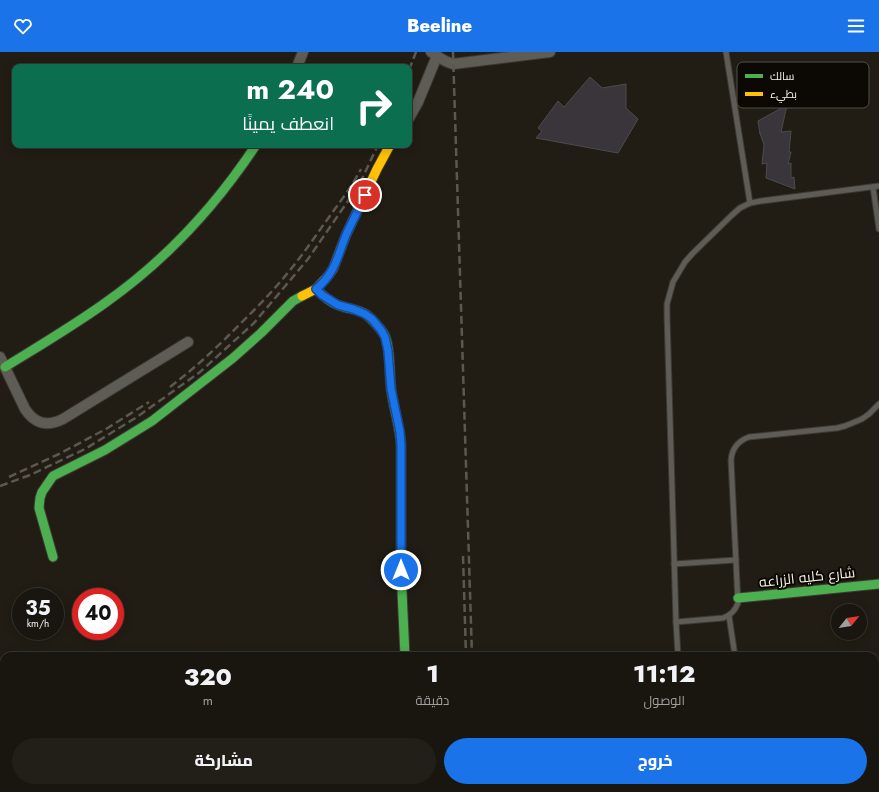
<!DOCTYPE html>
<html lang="ar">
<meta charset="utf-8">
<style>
:root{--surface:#19160f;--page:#221f18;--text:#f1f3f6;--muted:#9f9f9e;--line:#37352f;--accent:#1a73e8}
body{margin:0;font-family:Jost,Cairo,sans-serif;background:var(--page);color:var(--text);direction:rtl;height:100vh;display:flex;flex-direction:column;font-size:15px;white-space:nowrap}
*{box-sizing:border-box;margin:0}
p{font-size:13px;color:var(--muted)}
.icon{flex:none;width:22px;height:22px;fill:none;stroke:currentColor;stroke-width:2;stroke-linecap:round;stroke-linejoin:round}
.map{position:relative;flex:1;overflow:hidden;direction:ltr}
.sheet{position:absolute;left:0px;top:600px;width:879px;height:140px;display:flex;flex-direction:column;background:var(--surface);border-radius:12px 12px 0 0;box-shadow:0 2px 10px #0003,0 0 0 1px var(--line);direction:rtl}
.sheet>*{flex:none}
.guide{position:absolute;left:12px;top:12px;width:400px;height:84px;border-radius:8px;box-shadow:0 2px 10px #0003,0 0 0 1px var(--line);direction:rtl;background:#0b6e4f;color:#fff;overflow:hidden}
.needle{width:26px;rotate:60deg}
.buttons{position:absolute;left:831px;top:552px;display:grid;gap:8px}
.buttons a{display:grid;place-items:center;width:36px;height:36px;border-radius:50%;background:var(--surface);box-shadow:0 2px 10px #0003,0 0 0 1px var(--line);font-size:20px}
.speed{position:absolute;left:12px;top:536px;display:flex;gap:8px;font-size:20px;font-weight:700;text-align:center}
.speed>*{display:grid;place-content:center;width:52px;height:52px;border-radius:50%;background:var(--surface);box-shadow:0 2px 10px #0003,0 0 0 1px var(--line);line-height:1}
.speed small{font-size:10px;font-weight:400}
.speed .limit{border:6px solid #d22;background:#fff;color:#111}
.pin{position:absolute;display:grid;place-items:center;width:34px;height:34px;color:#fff;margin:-17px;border:2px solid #fff;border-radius:50%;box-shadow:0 1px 4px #0007}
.me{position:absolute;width:44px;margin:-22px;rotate:0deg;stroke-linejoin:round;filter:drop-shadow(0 0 3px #0008)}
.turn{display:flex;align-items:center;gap:14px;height:84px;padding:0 12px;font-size:18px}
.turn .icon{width:52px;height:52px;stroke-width:2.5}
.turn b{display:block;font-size:28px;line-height:34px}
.eta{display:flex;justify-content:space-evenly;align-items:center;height:68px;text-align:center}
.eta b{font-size:24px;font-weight:800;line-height:28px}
.cta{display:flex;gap:8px;margin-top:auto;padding:8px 12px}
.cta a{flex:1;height:46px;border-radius:24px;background:var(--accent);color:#fff;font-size:16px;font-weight:800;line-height:46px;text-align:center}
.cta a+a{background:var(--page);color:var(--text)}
header{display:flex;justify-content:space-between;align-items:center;height:52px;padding:0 12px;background:var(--accent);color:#fff;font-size:18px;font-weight:800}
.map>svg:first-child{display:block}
.building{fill:#3a343b;stroke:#4d4b49}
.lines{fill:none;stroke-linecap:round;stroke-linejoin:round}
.lane-casing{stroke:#3d3a34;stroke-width:7}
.street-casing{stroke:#3d3a34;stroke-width:12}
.fast-casing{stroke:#3d3a34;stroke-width:11}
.slow-casing{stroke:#3d3a34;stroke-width:11}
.lane{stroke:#5f5b55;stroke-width:5}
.street{stroke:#5f5b55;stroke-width:10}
.fast{stroke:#4caf50;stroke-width:9}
.slow{stroke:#ffc107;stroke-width:9}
.rail{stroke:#5b5850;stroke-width:2.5;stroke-dasharray:8 4;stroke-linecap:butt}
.route-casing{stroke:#114b97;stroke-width:10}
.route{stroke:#1a73e8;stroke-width:7}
.labels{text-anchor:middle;stroke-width:4;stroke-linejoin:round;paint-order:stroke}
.street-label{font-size:14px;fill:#f7f2e8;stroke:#0c0904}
.key{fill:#0c0904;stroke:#524f48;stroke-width:1}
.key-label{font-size:11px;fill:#f7f2e8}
</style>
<header><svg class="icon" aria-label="menu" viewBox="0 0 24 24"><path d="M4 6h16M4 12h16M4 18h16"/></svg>Beeline<svg class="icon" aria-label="heart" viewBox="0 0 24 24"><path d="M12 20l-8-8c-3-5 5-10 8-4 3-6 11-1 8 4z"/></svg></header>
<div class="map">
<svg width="879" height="740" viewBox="0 0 879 740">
<rect width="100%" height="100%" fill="#211d14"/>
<g class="building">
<path d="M590,25L602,36L626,32V56L638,67L618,101L536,86L542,79L538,76L558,49L564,55Z"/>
<path d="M787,53L781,80L791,79L789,100H791L788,112L791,111V126L794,125L795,137L766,126L767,111L762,112L764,93L760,81V82L758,69Z"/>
</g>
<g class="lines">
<defs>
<g id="lane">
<path d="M726,0L750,151"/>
<path d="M873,135L879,177"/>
<path d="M674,512L736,508"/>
<path d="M729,564L735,604"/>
<path d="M676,570L723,566C731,563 735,559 738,551L731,408C732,396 738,389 749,385L837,376L845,374L862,367L869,362L879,352"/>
<path d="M678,604L676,570L667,264V252L673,230L685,210L693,201L732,163L740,156L750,151L761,149L879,134"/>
<path d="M875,640H879"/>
<path d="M875,708L879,715"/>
<path d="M679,740V736"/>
<path d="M719,740L721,736"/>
<path d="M864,740L879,739"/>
</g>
<g id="street">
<path d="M431,0C438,5 445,10 453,12L550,0"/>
<path d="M297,15L303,0"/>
<path d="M409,66L418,50L437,4"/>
<path d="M0,305L25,357C35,372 47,375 63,367L188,290"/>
<path d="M410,736L411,740"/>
</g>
<g id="fast">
<path d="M316,237C322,243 330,250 338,253C348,257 358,257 367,263C373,269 381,276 385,284C391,299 389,320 391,336C393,355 400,374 401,393V518L405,604"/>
<path d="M5,315C39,294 73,274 105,251C166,208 215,155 256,93"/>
<path d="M53,505L39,456L40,446L42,440L53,424L105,398L152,369L233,306L261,281L293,249L302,244"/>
<path d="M738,546L879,532"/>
</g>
<path id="slow" d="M302,244L316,237L328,224L333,217L346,183L377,117L390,93"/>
</defs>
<use href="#lane" class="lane-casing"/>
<use href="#street" class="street-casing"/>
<use href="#fast" class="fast-casing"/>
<use href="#slow" class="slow-casing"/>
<use href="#lane" class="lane"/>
<use href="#street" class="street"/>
<use href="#fast" class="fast"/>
<use href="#slow" class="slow"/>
<g class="rail">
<path d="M453,0L472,604"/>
<path d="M409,18L416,0"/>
<path d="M170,335C191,319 210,302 229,283C246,266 264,249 280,230C296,212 310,192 324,172C337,154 351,136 361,117"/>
<path d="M9,425L59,402L106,377L149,350"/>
<path d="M0,434L30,423L85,397L137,365L200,320L254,271L308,207L359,133L378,93"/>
<path d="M463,504L466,604"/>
<path d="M471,736V740"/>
<path d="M478,736V740"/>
</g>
</g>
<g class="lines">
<defs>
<path id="route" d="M365,143C359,157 352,170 346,183C337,206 335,221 316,237L322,243L338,253L353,257L365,262L372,267L381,278L385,285L388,299L391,337L400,380L401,393V518"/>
</defs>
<use href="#route" class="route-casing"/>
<use href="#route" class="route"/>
</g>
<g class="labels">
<g class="street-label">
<text transform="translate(807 525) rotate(-6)" y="5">شارع كليه الزراعه</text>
</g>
</g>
<rect x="737" y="10" width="132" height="46" rx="6" class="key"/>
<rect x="745" y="22" width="18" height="4" fill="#4caf50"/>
<rect x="745" y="40" width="18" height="4" fill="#ffc107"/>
<g class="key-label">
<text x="770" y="28">سالك</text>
<text x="770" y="46">بطيء</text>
</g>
</svg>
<div class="buttons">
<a><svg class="needle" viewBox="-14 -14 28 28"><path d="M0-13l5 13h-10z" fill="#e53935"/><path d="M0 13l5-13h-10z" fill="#9f9f9e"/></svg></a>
</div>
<div class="speed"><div>35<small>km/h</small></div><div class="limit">40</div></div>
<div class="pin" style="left:365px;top:143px;background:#d93025"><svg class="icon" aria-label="arrive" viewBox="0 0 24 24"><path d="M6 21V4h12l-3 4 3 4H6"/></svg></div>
<svg class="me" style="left:401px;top:518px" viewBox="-20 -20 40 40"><circle r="17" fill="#1a73e8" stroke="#fff" stroke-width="3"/><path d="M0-11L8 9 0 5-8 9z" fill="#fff"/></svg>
<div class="guide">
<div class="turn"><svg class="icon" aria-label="right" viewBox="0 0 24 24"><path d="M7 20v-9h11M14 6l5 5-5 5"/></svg><div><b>240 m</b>انعطف يمينًا</div></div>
</div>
<section class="sheet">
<div class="eta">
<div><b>11:12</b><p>الوصول</p></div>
<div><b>1</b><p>دقيقة</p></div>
<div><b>320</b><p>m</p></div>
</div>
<div class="cta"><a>خروج</a><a>مشاركة</a></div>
</section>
</div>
